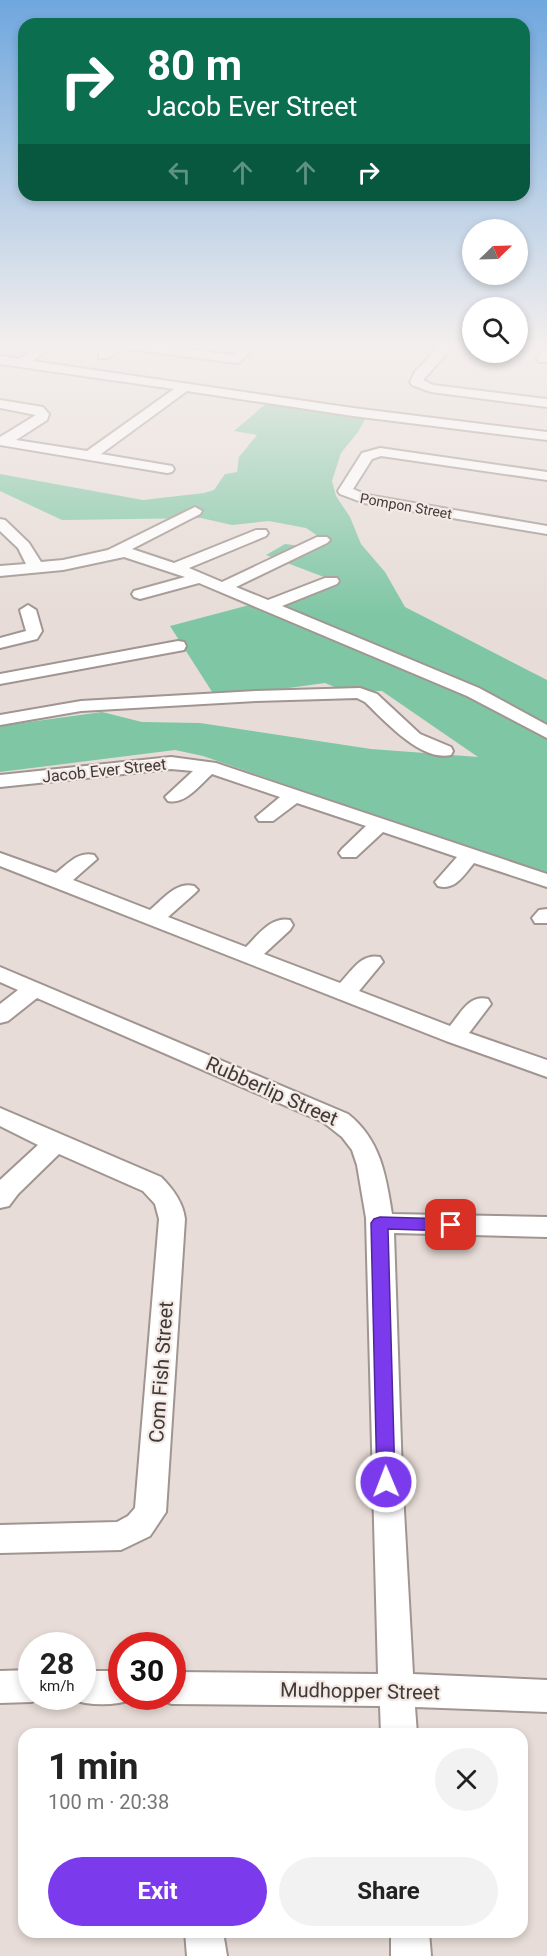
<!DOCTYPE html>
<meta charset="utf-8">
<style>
:root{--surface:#fff;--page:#f2f2f2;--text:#222;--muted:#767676;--accent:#7c3aed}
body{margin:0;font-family:Roboto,sans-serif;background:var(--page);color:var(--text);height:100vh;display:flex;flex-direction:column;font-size:22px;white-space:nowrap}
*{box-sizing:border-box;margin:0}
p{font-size:20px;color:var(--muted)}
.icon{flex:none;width:33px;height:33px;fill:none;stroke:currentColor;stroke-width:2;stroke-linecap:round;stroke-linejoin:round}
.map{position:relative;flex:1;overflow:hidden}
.drawer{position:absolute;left:18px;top:1728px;width:510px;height:210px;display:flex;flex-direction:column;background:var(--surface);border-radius:18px;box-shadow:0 3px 9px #0003}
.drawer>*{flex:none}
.guide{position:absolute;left:18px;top:18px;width:512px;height:183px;border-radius:18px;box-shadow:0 3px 9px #0003;background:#0b6e4f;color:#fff;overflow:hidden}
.needle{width:39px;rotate:67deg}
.tools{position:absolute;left:462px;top:219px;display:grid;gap:12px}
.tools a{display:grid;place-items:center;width:66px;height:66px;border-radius:50%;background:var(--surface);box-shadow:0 3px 9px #0003;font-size:30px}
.speed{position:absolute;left:18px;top:1632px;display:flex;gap:12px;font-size:30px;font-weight:700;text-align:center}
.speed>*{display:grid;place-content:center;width:78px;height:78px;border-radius:50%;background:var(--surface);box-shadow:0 3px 9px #0003;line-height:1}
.speed small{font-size:15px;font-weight:400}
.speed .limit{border:9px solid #d22;background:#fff;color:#111}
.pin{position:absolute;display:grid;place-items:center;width:51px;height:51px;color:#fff;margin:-26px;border-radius:12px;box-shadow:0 3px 9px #0006}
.me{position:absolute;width:66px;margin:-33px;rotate:359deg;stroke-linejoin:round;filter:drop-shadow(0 0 4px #0008)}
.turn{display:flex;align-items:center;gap:21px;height:126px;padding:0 30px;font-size:27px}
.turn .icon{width:78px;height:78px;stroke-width:2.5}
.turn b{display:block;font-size:42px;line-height:51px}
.lanes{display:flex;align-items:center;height:57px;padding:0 30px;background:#0003;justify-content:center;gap:30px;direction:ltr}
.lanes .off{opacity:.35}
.round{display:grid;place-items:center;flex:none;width:63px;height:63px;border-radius:32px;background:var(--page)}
.summary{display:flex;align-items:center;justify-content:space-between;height:102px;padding:0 30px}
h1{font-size:36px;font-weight:700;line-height:45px}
.primary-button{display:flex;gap:12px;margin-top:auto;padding:12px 30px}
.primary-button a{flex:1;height:69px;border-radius:36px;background:var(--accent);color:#fff;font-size:24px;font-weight:700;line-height:69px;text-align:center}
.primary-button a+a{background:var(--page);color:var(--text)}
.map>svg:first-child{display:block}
.green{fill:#7ec6a4}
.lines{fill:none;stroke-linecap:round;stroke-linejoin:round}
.minor-casing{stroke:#a09591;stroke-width:4}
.minor{fill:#fff;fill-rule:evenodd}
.route{fill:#7c3aed;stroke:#51269a;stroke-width:1.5}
.labels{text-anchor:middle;stroke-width:4.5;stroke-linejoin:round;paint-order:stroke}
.far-street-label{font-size:14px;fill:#3e3a38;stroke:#f4e9e4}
.street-label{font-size:16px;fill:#3e3a38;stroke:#f4e9e4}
.near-street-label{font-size:20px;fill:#3e3a38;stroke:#f4e9e4}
</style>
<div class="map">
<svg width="547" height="1956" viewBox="0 0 547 1956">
<rect width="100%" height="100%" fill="#e7dcd7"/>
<path class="green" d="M269,401L366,417L358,432L341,453L332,481L336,496L350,517L361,544L385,572L405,607L547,680V875L203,756L175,750L0,772V726L102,712L142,722L200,723L371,749L478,757L382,691H344L325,683L216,698L170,626L272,599L324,577L266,555L285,544L308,547L321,538L306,528L269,521L232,525L201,518L62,520L0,491V474L143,500L204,493L214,490L225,474L237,472L239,457L257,435L234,431Z"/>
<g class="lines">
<defs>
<g id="minor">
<path d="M42,344H56L32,361L353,408L547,432V440L353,416L187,391L101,454L172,466L174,469L172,472L167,473L0,445V437L36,415L0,408V400L43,407L49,414L47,420L16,440L87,451L174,389L0,364V356L19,359Z"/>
<path d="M112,344H149L233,355L244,344H257L240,362L236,363L122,348L107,358H99V352Z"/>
<path d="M442,344H455L423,380L433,385L547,399V407L431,392L412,385L410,382L415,372Z"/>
<path d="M547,349V362H539L537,359L543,350Z"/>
<path d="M380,448L547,472V480L381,456L372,459L353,489L367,495L547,526V534L364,503L340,494L338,491L362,453Z"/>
<path d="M195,507L202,511L200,514L132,549L174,563L256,530H266L268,533L266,536L189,568L222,582L317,537H327L330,540L327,543L236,587L268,600L325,578H337L339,581L337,584L282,606L479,688L547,725V738L467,696L199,583L140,599L134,597L132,594L134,591L185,577L124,557L63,570L0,576V566L26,564L18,548L0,531V519L5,520L29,543L41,562L63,560L108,550Z"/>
<path d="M28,605L36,610L42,631L37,639L0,648V638L26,631L20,610Z"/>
<path d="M178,641L184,642L186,646L184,650L0,684V674Z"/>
<path d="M360,688L377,694L420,734L451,747L453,751L451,755C421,762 384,720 365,702L357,698L256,701L81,711L0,725V715L81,701L256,691Z"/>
<path d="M171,757L216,763L547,874V887L474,863C464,875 455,891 438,886L435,882L457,857L383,832L356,857H342L339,853L342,849L366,826L297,803L273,821H259L256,817L280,797L212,774C200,785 185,805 168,801L165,797L193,771L171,769L0,787V775Z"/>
<path d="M0,853L56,873C68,864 78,851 94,855L97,859L73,880L150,910C163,899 177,881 194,886L198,890L194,894L168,917L246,947C258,935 271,916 290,920L293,925L290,930L264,954L340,983C352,971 361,953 380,957L383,962L359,991L450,1026C461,1013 469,994 488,999L491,1004L469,1033L547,1060V1077L446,1041L0,866Z"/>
<path d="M547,909V923H535L532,918L539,910Z"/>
<path d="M0,967L348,1114C380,1139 386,1175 392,1214L547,1217V1237L394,1233L402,1474L413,1674L547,1680V1712L415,1707L417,1734H381L380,1706L172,1704L160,1700L158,1696H172V1672L378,1674L366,1218L357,1165L352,1150L342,1137L323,1122L37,998L8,1021L0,1023V1004L18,990L0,982Z"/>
<path d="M0,1108L161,1177C173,1189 183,1202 185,1219L166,1512L150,1536L121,1550L0,1553V1525L117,1522L128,1516L135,1508L159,1219L155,1204L143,1191L59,1154L18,1194L9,1206L0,1208V1180L38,1145L0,1126Z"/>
<path d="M32,1670V1696L44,1697L32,1702L0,1703V1671Z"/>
<path d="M82,1671H122V1696H135L134,1699C115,1706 89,1706 70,1699L69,1696H82Z"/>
<path d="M185,1932H223L227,1956H187Z"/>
<path d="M391,1932H429L431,1956H391Z"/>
</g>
</defs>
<use href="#minor" class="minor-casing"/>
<use href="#minor" class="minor"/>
</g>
<linearGradient id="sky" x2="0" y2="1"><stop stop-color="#6fa7de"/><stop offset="0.56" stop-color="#f4efed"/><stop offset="1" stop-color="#f4efed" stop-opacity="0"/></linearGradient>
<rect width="547" height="618" fill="url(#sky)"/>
<path class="route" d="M380,1217L451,1219L456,1221L459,1225L456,1229L451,1231L388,1229L395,1482L393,1488L386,1490L379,1488L377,1482L371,1223L374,1219Z"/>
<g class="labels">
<g class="far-street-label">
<text transform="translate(406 506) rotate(10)" y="5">Pompon Street</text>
</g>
<g class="street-label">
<text transform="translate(104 770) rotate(-6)" y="6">Jacob Ever Street</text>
</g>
<g class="near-street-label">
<text transform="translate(272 1091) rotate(24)" y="7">Rubberlip Street</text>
<text transform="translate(161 1372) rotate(-86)" y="7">Com Fish Street</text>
<text transform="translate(360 1691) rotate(1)" y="7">Mudhopper Street</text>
</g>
</g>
</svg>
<div class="tools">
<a><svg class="needle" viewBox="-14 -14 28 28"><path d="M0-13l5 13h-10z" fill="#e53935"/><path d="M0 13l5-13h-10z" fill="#767676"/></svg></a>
<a><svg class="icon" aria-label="search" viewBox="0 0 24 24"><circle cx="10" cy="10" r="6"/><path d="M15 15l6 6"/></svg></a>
</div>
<div class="speed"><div>28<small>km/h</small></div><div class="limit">30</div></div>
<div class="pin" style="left:451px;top:1225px;background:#d93025"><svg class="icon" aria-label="arrive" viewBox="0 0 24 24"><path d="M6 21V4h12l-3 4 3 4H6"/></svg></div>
<svg class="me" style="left:386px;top:1482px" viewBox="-20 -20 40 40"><circle r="17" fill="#7c3aed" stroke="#fff" stroke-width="3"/><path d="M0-11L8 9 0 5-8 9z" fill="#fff"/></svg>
<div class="guide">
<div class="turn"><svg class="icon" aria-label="right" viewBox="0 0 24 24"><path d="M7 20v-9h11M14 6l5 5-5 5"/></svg><div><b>80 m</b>Jacob Ever Street</div></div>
<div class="lanes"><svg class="icon off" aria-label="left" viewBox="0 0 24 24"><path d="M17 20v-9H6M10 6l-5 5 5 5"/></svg><svg class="icon off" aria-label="ahead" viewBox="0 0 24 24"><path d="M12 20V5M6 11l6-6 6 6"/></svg><svg class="icon off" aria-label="ahead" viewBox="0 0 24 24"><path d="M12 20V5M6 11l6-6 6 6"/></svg><svg class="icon" aria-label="right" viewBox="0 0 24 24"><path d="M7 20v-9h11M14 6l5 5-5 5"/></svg></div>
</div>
<section class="drawer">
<div class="summary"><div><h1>1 min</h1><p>100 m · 20:38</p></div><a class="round"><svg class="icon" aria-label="close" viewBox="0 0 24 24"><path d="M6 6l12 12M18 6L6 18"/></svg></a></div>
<div class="primary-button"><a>Exit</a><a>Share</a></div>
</section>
</div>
